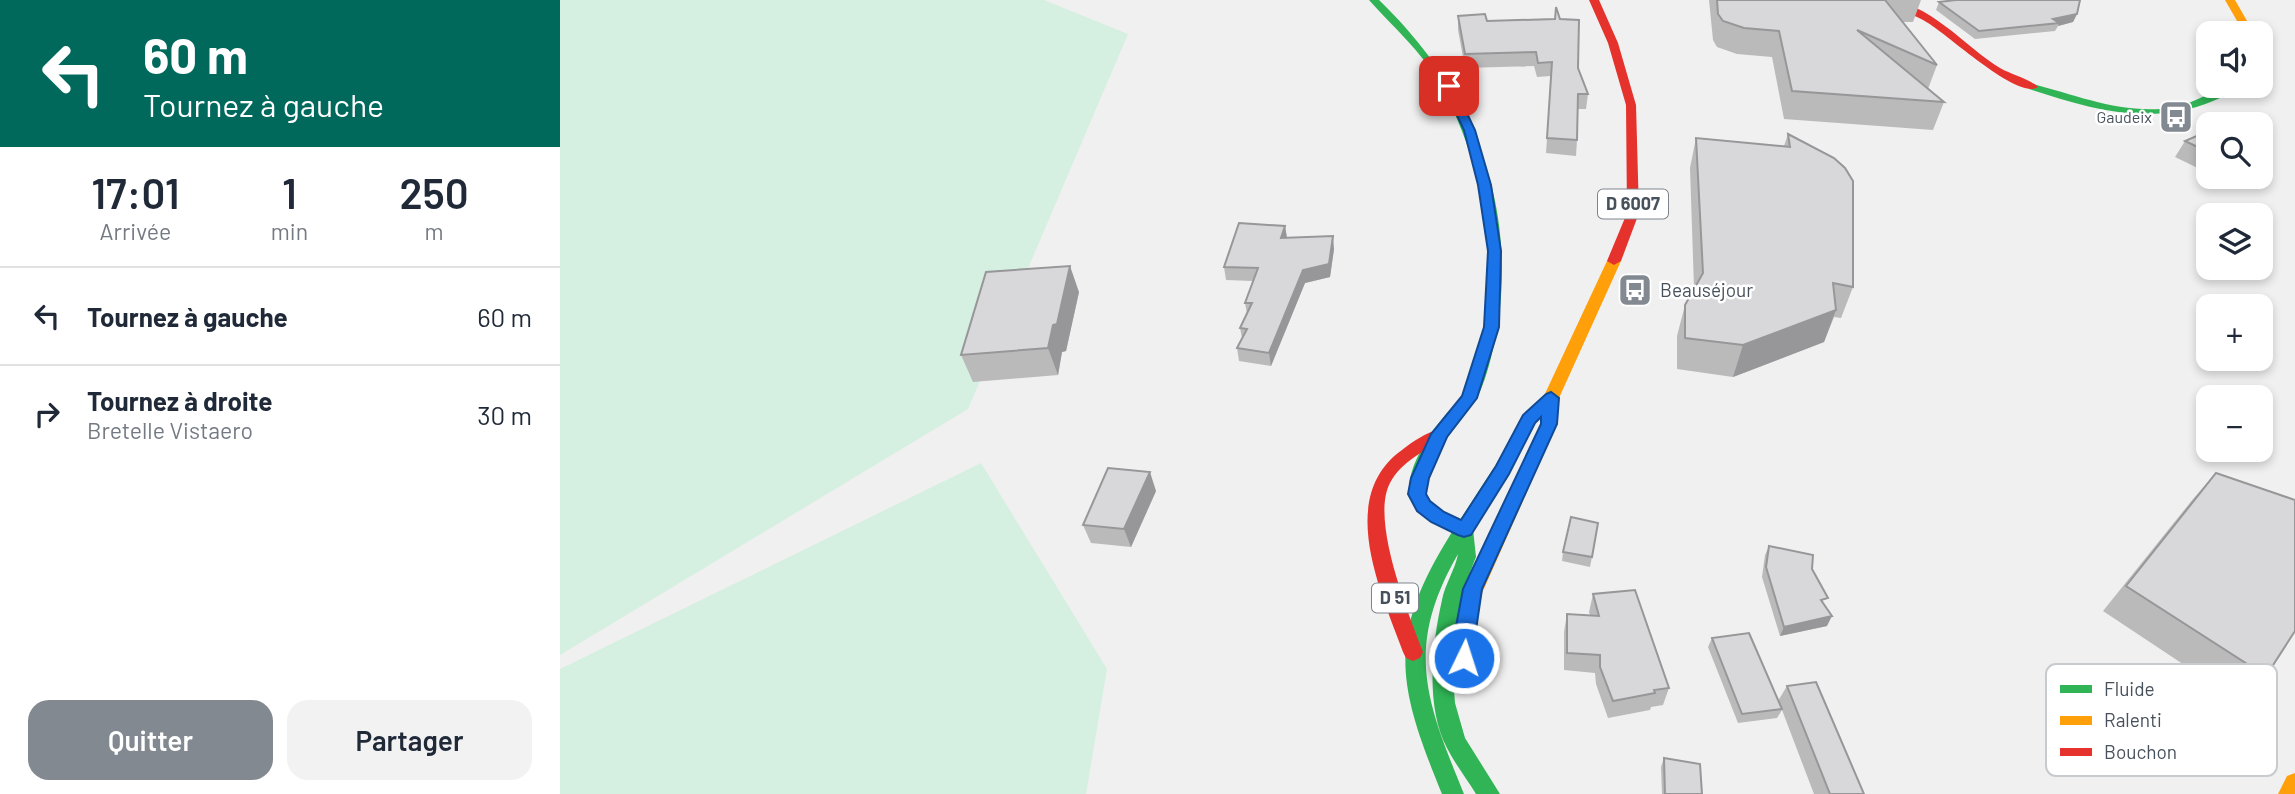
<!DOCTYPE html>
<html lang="fr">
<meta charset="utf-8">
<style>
:root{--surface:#fff;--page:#f2f2f3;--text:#1f2937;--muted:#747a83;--line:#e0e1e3;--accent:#828990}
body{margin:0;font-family:Barlow,sans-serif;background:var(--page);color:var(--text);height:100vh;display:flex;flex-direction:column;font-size:26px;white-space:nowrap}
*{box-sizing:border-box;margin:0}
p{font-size:23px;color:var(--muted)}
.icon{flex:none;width:38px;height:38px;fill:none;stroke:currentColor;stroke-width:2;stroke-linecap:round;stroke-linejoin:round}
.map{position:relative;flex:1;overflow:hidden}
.side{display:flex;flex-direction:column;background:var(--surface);width:560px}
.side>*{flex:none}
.top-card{background:#00695c;color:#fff;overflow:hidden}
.fabs{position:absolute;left:1636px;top:21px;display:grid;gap:14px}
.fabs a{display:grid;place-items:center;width:77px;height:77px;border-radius:14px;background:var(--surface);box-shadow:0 4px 10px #0003;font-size:35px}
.pin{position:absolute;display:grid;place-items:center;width:60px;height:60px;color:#fff;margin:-30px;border-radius:14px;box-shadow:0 4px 10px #0006}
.me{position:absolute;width:77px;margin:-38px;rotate:4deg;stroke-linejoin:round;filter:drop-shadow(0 0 5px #0008)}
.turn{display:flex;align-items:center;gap:24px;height:147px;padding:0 28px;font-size:32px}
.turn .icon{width:91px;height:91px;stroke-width:2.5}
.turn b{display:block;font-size:49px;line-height:60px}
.eta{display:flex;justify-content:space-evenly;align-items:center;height:119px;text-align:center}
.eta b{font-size:42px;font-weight:600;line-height:49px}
.action{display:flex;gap:14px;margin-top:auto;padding:14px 28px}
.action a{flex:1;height:80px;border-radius:21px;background:var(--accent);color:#fff;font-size:28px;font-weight:600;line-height:80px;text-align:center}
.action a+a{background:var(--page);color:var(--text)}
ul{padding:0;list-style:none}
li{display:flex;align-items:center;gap:21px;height:98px;padding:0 28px;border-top:2px solid var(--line)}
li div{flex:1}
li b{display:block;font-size:26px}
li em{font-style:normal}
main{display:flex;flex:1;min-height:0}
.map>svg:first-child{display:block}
.green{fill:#d5efe1}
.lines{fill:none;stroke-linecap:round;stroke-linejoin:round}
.fast{fill:#30b455;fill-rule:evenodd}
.slow{fill:#ff9f0a;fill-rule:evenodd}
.jam{fill:#e5322d;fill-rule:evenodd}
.wall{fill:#bababb}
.shaded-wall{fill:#979799}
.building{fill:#d8d8da;stroke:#979799;stroke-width:2}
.route{fill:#1a73e8;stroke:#114b97;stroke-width:2}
.labels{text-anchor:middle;stroke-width:5;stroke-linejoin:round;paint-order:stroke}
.far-poi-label{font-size:16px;fill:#47515c;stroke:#fff;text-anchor:end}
.shield{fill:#fff;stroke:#7e858d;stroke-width:2}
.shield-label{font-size:18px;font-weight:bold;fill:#47515c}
.poi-label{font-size:19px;fill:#47515c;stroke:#fff;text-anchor:start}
.key{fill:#fff;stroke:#c8cbce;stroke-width:2}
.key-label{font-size:19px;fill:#47515c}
</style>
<main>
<section class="side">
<div class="top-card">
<div class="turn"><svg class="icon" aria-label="left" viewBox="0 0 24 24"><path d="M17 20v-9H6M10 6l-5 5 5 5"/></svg><div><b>60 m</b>Tournez à gauche</div></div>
</div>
<div class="eta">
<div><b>17:01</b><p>Arrivée</p></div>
<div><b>1</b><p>min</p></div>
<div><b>250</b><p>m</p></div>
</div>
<ul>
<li><svg class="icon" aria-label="left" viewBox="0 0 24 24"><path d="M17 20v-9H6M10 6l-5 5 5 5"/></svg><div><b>Tournez à gauche</b></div><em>60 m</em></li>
<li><svg class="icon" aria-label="right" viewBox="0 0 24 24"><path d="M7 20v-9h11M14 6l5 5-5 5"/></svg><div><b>Tournez à droite</b><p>Bretelle Vistaero</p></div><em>30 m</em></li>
</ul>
<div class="action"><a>Quitter</a><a>Partager</a></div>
</section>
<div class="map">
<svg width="1735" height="794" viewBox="0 0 1735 794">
<rect width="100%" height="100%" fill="#f1f0f0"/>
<g class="green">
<path d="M0,0H484L568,34L408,409L0,655Z"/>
<path d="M421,463L547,669L526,794H0V669Z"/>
</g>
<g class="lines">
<g class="fast">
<path d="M809,0H819C907,85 955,192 939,316C935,342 929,374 917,398C904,420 852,470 869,500C875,510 890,516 900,520L944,452H956L958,456L913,529L916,557L902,593L895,629L892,664L895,703L905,738L940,794H916C907,779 895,764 887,748C865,706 872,644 882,600C885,584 895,570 898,554C844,648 866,701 904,794H882C837,684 826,637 892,532C874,524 850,513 849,490C849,465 868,436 883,418C889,410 898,403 903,394C948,296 930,171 878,81C860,50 833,27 809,0Z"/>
<path d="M1473,84C1519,96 1567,116 1615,107C1639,102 1658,85 1681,86C1674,93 1662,97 1653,101C1591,127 1530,109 1469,89V85Z"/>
</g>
<g class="slow">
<path d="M1665,0H1675L1694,33H1684Z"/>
<path d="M1054,257L1061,261L999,398L997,424L919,600L912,602L905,600L903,594L981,424L983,398L1047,261Z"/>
<path d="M1735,773V794H1718L1727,776Z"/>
</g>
<g class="jam">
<path d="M1029,0H1039L1058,43L1076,105L1079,213L1061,261L1054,265L1047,261L1067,213L1066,105L1048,43Z"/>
<path d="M1324,0C1368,0 1405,47 1440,68C1452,75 1468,78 1478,87C1459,101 1387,34 1368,23C1354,14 1337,10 1324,0Z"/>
<path d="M879,429L885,431L887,435L885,439C865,450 841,462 830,483C810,520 849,615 863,652L860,658L853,661L846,658L843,652C821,592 776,497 842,450C853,441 866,433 879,429Z"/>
</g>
</g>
<g class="wall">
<path d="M1149,0H1361L1353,22H1343L1377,65L1368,89L1384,102L1373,130L1224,119L1212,57L1177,54L1157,47L1153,40Z"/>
<path d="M1379,2L1517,14L1513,22L1498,26L1495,31L1415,39L1376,10Z"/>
<path d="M898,16L927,21L1018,68L1028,94L1026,109H1018L1017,140L1016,156L986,153L991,76L977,77L974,66L905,68L898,30Z"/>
<path d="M1648,131V173L1615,157L1625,141Z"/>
<path d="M1228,134L1293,287L1281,318L1274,317L1264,342L1173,377L1117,369V336L1125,305L1134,288L1130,168L1136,138L1224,146Z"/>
<path d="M725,226L727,238L774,249L770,277L745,283L711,366L679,361L677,348L682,338L680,328L687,314L685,303L693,281L666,280L664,267Z"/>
<path d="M519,292L506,351L502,352L498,375L413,382L401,355Z"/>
<path d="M1656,473L1706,676L1677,700L1543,611L1633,499Z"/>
<path d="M596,491L571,547L531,543L523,525Z"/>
<path d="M1209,546L1252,569L1264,605L1267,626L1220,636L1202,577L1205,555Z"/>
<path d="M1003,552L1032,557L1030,567L1002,561Z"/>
<path d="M1033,594L1109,688L1103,705L1091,707L1090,710L1048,718L1036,684L1035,673L1004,670V632L1007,614L1030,615L1029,612Z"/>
<path d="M1152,638L1218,701L1227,686L1304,794H1254L1222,710L1217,718L1178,723L1148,647Z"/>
<path d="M1104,758L1142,794H1102L1101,767Z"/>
</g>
<g class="shaded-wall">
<path d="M1517,14L1513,22L1498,26L1499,23L1493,19Z"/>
<path d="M1708,139L1701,149V142Z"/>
<path d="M725,226L727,238H721Z"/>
<path d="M773,236L774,249L770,277L745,283L711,366L709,353L743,270Z"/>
<path d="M510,266L519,292L506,351L502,352L498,375L488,348L493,325Z"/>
<path d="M1276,310L1264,342L1173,377L1183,345Z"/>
<path d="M590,472L596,491L571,547L564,529Z"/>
<path d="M1272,616L1267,626L1220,636L1224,627Z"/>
</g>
<g class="building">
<path d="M1157,0H1325L1377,65L1297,30L1384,102L1232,91L1219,31L1184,28L1163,21L1158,14Z"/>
<path d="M1396,0H1520L1517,14L1493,19L1499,23L1419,31L1379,2Z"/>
<path d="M996,7L1000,19L1019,20L1018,68L1028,94H1018L1017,140L987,138L992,62L978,63L976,52L905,54L898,16L925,14L927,21L995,19Z"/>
<path d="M1648,131V152L1625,141Z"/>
<path d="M1228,134L1274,158L1285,168L1293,181V287L1273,283L1276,310L1183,345L1125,338V305L1143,273L1136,138L1230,147Z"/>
<path d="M1701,136L1708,139L1701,142Z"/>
<path d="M679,223L725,226L721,238L773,236L769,264L743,270L709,353L677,348L687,329L680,328L692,303H685L698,268L664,267Z"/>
<path d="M510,266L497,324L493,325L488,348L401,355L426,272Z"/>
<path d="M548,468L590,472L564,529L523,525Z"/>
<path d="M1656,473L1735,500V631L1706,676L1566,586Z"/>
<path d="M1011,517L1038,523L1032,557L1003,552Z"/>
<path d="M1209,546L1253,555L1252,569L1268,598L1261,600L1272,616L1224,627L1206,567Z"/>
<path d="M1075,590L1109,688L1094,690L1095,693L1053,701L1040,667V655L1007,653V614L1039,616L1033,594Z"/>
<path d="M1189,633L1222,709L1182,714L1152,638Z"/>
<path d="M1256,682L1304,794H1270L1227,686Z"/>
<path d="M1104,758L1140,764L1142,794H1105Z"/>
</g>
<path class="route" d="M889,83L894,86L915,130L931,185L941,251L939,327L917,398L887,437L869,478L866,494L870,501L884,512L901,520L936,466L963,415L986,394L991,392L999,398L997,424L922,589L911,664L904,667L897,664L894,658V637L903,589L981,424V417L975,423L949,474L911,535L904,537L898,535L871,522L857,511L848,494L851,478L871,434L902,396L924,327L928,251L918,185L904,130L883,86Z"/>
<defs>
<symbol id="bus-square" viewBox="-11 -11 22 22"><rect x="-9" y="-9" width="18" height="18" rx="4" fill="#828990" stroke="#fff"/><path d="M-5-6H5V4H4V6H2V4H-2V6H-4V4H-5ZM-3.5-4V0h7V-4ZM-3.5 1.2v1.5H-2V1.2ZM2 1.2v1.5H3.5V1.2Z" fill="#fff"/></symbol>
</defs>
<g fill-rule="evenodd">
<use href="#bus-square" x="1597" y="98" width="38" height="38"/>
<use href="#bus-square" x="1056" y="271" width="38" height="38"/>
</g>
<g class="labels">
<g class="far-poi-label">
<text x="1592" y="123">Gaudeix</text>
</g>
<g class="shield">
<rect x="1038" y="189.5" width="70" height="29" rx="5"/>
<rect x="812" y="583.5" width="46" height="29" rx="5"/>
</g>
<g class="shield-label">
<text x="1073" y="210">D 6007</text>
<text x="835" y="604">D 51</text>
</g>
<g class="poi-label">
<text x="1100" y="297">Beauséjour</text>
</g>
</g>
<rect x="1486" y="664" width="231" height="112" rx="10" class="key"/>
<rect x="1500" y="685" width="32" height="8" fill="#30b455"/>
<rect x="1500" y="716" width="32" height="9" fill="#ff9f0a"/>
<rect x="1500" y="748" width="32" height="8" fill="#e5322d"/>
<g class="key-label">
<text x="1544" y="696">Fluide</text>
<text x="1544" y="727">Ralenti</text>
<text x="1544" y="759">Bouchon</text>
</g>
</svg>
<div class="fabs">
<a><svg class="icon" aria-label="sound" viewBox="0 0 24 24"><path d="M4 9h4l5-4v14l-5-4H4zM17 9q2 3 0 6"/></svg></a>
<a><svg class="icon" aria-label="search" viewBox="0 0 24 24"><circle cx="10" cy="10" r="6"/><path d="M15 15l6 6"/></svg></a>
<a><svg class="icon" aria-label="layers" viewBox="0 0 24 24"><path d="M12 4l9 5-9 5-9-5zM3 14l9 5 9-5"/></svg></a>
<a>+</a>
<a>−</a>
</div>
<div class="pin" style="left:889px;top:86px;background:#d93025"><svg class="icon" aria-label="arrive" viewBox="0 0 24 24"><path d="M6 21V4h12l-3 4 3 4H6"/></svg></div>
<svg class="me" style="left:904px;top:658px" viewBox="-20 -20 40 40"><circle r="17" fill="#1a73e8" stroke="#fff" stroke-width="3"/><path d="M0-11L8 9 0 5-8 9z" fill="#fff"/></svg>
</div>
</main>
